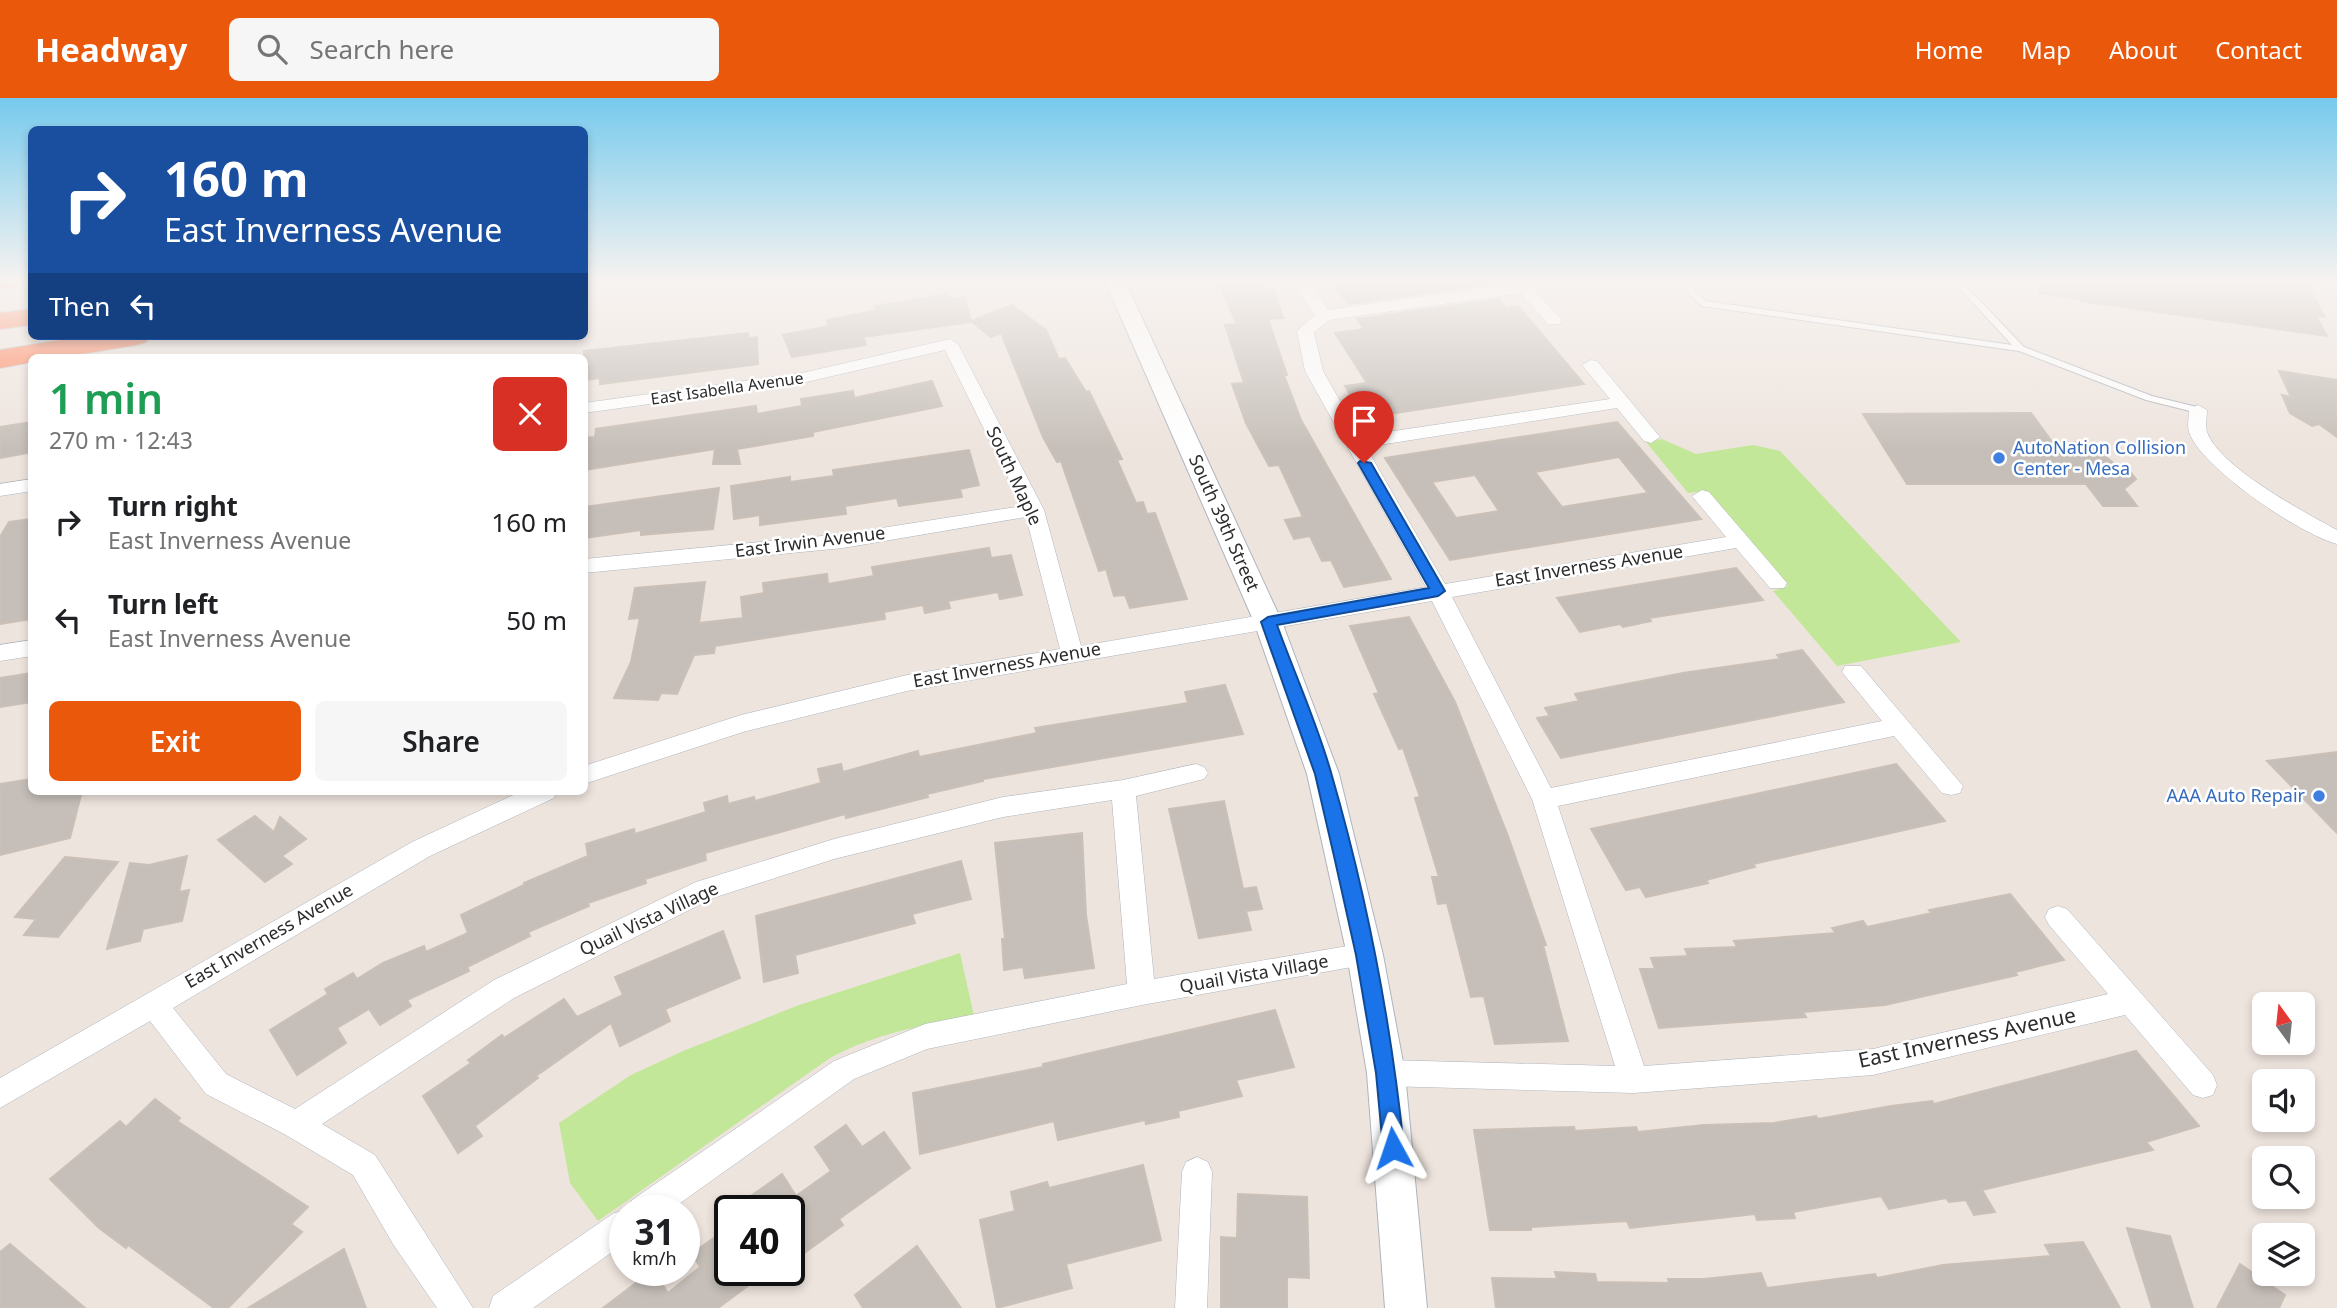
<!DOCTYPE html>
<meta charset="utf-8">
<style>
:root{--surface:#fff;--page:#f6f6f6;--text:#202124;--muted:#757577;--accent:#ea580c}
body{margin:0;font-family:"Noto Sans",sans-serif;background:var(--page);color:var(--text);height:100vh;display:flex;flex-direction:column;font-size:26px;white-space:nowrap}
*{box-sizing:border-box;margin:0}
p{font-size:23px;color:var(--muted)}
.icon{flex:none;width:38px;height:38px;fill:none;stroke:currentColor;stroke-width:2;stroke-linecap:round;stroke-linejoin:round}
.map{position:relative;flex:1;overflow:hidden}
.panel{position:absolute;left:28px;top:256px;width:560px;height:441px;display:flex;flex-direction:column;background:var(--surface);border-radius:10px;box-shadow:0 4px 10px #0003}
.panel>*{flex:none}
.top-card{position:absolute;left:28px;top:28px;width:560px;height:214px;border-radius:10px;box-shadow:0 4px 10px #0003;background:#1a4fa0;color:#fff;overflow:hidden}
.needle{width:46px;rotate:345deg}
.tools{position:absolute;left:2252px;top:894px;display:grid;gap:14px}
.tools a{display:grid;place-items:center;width:63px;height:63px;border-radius:10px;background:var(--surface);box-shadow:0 4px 10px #0003;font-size:35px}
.speed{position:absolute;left:609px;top:1097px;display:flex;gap:14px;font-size:35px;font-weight:700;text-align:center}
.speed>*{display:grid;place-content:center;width:91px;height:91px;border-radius:50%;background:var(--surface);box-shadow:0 4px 10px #0003;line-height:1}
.speed small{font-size:18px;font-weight:400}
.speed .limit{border:4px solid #111;border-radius:10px;background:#fff;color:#111}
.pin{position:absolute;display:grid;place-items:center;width:60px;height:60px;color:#fff;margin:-72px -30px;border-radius:50% 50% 50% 0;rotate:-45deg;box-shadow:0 0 7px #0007}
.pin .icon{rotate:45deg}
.me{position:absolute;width:77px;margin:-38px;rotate:355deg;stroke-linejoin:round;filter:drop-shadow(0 0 5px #0008)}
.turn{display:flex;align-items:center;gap:24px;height:147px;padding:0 21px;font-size:32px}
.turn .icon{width:91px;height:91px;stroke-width:2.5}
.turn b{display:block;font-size:49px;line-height:60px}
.then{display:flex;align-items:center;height:66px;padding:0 21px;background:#0003;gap:14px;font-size:26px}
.round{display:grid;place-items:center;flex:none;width:74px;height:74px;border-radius:10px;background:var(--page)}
.summary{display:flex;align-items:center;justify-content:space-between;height:119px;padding:0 21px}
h1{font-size:42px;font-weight:600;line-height:52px;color:#1e9e55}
.action{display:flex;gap:14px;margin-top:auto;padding:14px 21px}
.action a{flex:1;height:80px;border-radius:10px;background:var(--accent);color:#fff;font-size:28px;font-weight:600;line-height:80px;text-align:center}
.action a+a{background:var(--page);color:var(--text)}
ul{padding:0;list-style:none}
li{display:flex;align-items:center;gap:21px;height:98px;padding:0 21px}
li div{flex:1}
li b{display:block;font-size:26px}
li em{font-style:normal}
header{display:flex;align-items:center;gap:42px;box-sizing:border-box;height:98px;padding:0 35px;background:var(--accent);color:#fff}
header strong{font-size:33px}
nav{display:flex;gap:38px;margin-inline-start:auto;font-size:24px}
.search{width:490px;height:63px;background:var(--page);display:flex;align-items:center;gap:18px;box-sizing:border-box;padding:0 24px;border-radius:10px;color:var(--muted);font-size:26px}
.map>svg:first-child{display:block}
.green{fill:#c2e798}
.building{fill:#c6bfb9;stroke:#cac0b7;stroke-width:2;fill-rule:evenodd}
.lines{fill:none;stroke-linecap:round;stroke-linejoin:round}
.service-casing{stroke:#aeb4bc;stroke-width:2}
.minor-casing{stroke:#aeb4bc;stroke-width:1}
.tertiary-casing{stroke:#aeb4bc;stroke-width:2}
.motorway-casing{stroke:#c4c4c4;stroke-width:2}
.service{fill:#fff;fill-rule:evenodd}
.minor{fill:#fff;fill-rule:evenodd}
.tertiary{fill:#fff;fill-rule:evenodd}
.motorway{fill:#ff8058;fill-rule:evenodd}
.route{fill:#1a73e8;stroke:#114b97;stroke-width:2}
.shop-dot{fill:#3f7fe0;stroke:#fff;stroke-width:2.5}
.labels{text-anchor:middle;stroke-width:5;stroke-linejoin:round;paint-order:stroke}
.far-street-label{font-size:16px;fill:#2c2c2c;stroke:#fff}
.shop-label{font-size:18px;fill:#366cbe;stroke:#fff;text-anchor:start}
.street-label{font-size:18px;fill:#2c2c2c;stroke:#fff}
.near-street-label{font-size:21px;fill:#2c2c2c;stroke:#fff}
</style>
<header>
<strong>Headway</strong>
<div class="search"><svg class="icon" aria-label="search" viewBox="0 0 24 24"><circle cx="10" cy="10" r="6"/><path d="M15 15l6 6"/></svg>Search here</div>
<nav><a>Home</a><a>Map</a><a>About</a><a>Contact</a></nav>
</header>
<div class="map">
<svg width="2337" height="1210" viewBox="0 0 2337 1210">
<rect width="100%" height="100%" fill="#eee4de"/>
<g class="green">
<path d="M1662,341L1696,356L1753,347L1780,353L1961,544L1837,568L1773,493L1788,488L1706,393L1688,395L1646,344Z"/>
<path d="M960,855L974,918C924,927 876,935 830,960L598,1123L570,1085L559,1025L631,977L683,953L799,907Z"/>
</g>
<g class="building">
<path d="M1218,183H1258L1263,192L1274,191L1283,220L1268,221L1287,277H1284L1301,322L1391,481L1344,489L1331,462L1322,463L1310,438L1294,441L1285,422L1303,419L1279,367L1269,368L1246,325L1232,286L1244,285L1225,227L1237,226Z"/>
<path d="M1332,183H1484L1486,186L1348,206Z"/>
<path d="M2040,183H2305L2325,219L2316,218L2327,238L2081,203L2080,201L2039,195Z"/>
<path d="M948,196L949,201L965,199L971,224L863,239L866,247L792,259L783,237L829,228L827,222L877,212L875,208Z"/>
<path d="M1499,201L1506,210L1518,208L1584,286L1364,320L1345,288L1367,285L1335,235L1364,231L1357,221Z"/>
<path d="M1012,207L1046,232L1059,261L1065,260L1086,294L1089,293L1122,361L1117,362L1136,405L1143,404L1147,416L1155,415L1187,501L1130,510L1125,497L1114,498L1106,471L1099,473L1061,363L1057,364L1043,339L1001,235L991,239L971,223Z"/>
<path d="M748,235V240L757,239L758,266L600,286V280L584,282V253Z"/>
<path d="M2279,273L2337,282V339L2319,326L2312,328L2290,315L2282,297L2291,299Z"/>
<path d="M932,283L942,308L813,334V338L737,351L740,366H713L715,351L584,372V340L595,339L596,331L756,308L757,316L802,308L801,301L853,293L854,300Z"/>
<path d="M2031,315L2053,345L2080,344L2084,350H2096L2119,370H2127L2136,381L2124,391L2137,408H2103L2086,386H1907L1863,316Z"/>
<path d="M32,324L28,355L0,360V329Z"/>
<path d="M1617,324L1701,421L1450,462L1385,360ZM1619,359L1648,395L1562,409L1535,374ZM1475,377L1499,413L1456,420L1432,384Z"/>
<path d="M969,352L979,387L960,391L962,399L899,408L897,400L845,408L846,416L760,427V417L734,421L731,388L790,379V384L834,378L833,372Z"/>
<path d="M719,390L713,431L641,437V432L584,440V409Z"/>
<path d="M32,421V521L0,526V439L9,424Z"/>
<path d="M989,450L991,460L1011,457L1022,497L1000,501L998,494L948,503L950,510L925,515L923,507L884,514L885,521L715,548L714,555L694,557L677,596L661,595L658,602L614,600L631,564L640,520L629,521L635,490L705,484L699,525L743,520L741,499L764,495L763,485L827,476L828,486L874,478L872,469Z"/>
<path d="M1736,470L1763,502L1649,520L1651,523L1623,529L1620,526L1580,534L1557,500Z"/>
<path d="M1409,519L1455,604L1508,738L1546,847H1543L1568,943L1495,946L1484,898L1471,899L1447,805L1438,806L1432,779H1439L1415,700L1420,699L1403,650L1399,651L1374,596L1379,595L1350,528Z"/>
<path d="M1802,552L1844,604L1561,660L1537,620L1550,618L1545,610L1579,603L1575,596L1683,575L1780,561L1777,557Z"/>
<path d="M32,575V604L0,609V580Z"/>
<path d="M1225,587L1243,636L983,681V683L927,696L928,699L846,720L845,716L705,755L706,762L645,781L646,785L588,805L589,808L528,834L530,838L467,869L469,873L407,902L411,908L380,927L369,911L337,930L346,945L297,977L270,932L328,896L325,891L353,875L357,881L383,865L424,848L426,854L468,835L461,817L524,787V785L588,758L586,746L634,731L635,736L706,714L704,705L727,698L728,706L754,699L755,703L821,685L818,671L841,666L843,674L918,653L919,659L1037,635L1035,630L1188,605L1185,594Z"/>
<path d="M2337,654V735L2267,663Z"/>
<path d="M1896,666L1945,723L1753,766L1755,769L1706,782L1708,785L1646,799L1640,789L1626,792L1591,731Z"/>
<path d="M32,681V693H82L70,740L0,757V686Z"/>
<path d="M1224,703L1243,791L1256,789L1262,811L1246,813L1251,832L1199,840L1169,711Z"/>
<path d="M255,718L274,734L280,719L306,741L282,758L292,766L265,784L218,742Z"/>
<path d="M1082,735L1086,817L1094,870L1025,880L1023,869L1004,872L1002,841H1005L995,745Z"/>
<path d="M187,758L179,794L189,792L182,823L143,831L140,843L107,851L130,765L149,767Z"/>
<path d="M65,759L118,764L58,839L24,837L36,821L15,819Z"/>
<path d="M961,763L971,801L912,816L915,825L795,857L798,875L764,884L756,818Z"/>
<path d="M2010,796L2064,862L2015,874L2017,877L1885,907L1803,914L1806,919L1659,930L1640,871H1655L1651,860L1688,858L1685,851L1737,849L1734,843L1836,835L1832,830L1863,823L1867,829L1932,815L1929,812Z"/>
<path d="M723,833L740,880L665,911L670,923L620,948L611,925L536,978L538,980L475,1028L482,1038L458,1055L423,998L471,965L468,962L502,937L504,940L564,901L577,919L623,897L615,879Z"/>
<path d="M1275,912L1294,969L1236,982L1242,998L1178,1013L1179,1019L1146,1026L1145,1022L1058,1042L1054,1023L920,1056L913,995L1043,969V966Z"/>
<path d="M2136,953L2199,1028L2146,1044L2153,1052L1982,1092L1995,1114L1974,1117L1966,1102L1949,1104L1946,1100L1889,1111L1881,1098L1793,1114L1795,1120L1757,1122L1755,1116L1630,1130L1627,1123L1531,1129V1132H1490L1474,1032L1574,1029L1575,1033L1636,1029L1638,1034L1704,1027L1774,1025L1816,1018L1818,1021L1891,1008L1932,1003L1934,1006Z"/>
<path d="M155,1001L180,1020L177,1023L308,1109L291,1126L302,1134L228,1210H214L128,1147L126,1150L99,1130L50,1081L120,1023L126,1029Z"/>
<path d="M846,1027L862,1049L884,1034L910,1070L839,1121L843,1127L789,1166V1113H757L748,1100L782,1076L796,1098L831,1073L815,1049Z"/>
<path d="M1143,1067L1161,1142L1066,1166L1072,1190L997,1210L980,1122L1015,1113L1011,1094L1047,1084L1049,1090Z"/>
<path d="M1238,1096L1307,1099L1309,1180L1287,1179V1210H1221V1139L1237,1140Z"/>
<path d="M730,1129V1172H769L718,1210H603L653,1172L668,1195L700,1169L692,1155Z"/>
<path d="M2127,1130L2170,1138L2193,1210H2152Z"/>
<path d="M2083,1144L2120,1210H1496L1492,1180L1557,1181L1555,1174L1595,1176L1597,1184L1669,1185L1668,1181H1704L1761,1175L1767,1190L1875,1176L1877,1180L1943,1167L2051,1158L2045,1147Z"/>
<path d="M10,1146L85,1210H0V1154Z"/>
<path d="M917,1148L961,1210H863L855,1197Z"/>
<path d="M344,1151L366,1210H248Z"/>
<path d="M2240,1166L2285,1197L2279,1210H2217Z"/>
</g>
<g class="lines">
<defs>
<path id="service" d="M1675,183H1684L1705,203L2012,247L1953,183H1961L2024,249L2152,298L2201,310L2203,312L2198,315L2146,302L2019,253L1702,208Z"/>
<g id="minor">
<path d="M1292,183H1308L1328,212L1526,183L1562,222L1560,226H1548L1521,195L1329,222L1314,234L1323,273L1360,338L1610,301L1582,267L1591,262L1597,263L1660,339L1651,345L1644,343L1617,310L1366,349L1445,486L1726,439L1692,398L1702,392L1709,394L1787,485L1784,490H1770L1736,450L1452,499L1551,690L1882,623L1842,574L1845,568H1861L1963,688L1960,695L1951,697L1942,695L1894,638L1558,708L1644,968L1873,951L2108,896L2049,827L2045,819L2049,811L2058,808L2067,811L2213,977L2217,987L2213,997L2203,1000L2193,997L2125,917L1873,977L1634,995L1386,988L1376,984L1372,975L1376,966L1386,962L1615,968L1532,701L1432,503L907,593L743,634L584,686V668L741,617L907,577L1060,551L1026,419L843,450L584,475V461L843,436L1022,408L945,252L802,285L584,315V305L802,275L950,241L958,246L1044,412L1081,548L1426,489L1305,273L1297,233L1315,217Z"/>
<path d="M2198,307L2207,312C2207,319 2205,327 2207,334C2219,369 2304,414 2337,432V446C2301,437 2200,369 2189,334C2187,327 2189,319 2189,312Z"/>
<path d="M32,381V393L0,398V386Z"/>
<path d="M32,542V558L0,563V547Z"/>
<path d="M1196,666L1204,669L1208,675L1204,681L1136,698L1154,881L1365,845L1374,849L1378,857L1374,865L1142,907L927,951L854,981L669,1113H625V1145L533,1210H489L493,1198L614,1115L628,1112L632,1102L834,963L925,926L1127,886L1112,702L1003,719L834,761L713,800L514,900L322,1026L375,1057L473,1210H437L393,1146L353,1077L286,1037L206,996L150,923L0,1010V980L412,744L522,693H557L554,700L430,758L173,910L226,976L295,1011L494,882L696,784L834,741L1003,699L1123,682Z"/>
<path d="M1197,1059L1208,1064L1212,1074L1207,1210H1175L1182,1074L1186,1064Z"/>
</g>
<path id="tertiary" d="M1105,183H1125L1282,524L1339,676L1383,857L1405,975L1427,1210H1385L1367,975L1347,857L1307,676L1254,524Z"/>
<g id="motorway">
<path d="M0,183H19L16,189L0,191Z"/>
<path d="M32,211V227L0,231V215Z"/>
<path d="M85,238H150L146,244L136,247L63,259H32V264L0,270V252Z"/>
</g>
</defs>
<use href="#service" class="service-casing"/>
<use href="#minor" class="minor-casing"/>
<use href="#tertiary" class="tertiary-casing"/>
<use href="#motorway" class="motorway-casing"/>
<use href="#service" class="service"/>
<use href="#minor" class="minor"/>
<use href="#tertiary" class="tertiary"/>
<use href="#motorway" class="motorway"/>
</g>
<linearGradient id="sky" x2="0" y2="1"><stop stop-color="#76caed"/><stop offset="0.52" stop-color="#f7f3f0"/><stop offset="1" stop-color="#f7f3f0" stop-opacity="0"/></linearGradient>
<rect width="2337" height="352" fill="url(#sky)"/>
<path class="route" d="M1360,363L1371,365L1445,493L1438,498L1277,527C1295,577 1318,627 1332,678C1367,799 1391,925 1404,1050L1401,1057L1393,1060L1386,1057L1383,1050L1376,975L1356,857L1334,758L1315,676L1261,524L1268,519L1429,490L1358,365Z"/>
<g class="shop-dot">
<circle cx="1999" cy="360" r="7"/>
<circle cx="2319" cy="698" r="7"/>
</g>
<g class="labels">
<g class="far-street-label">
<text transform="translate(727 290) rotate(-8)" y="6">East Isabella Avenue</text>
</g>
<g class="shop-label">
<text x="2013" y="356">AutoNation Collision<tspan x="2013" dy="21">Center - Mesa</tspan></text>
<text x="2305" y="704" text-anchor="end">AAA Auto Repair</text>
</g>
<g class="street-label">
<text transform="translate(1014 378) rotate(65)" y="6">South Maple</text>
<text transform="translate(1224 425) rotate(66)" y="6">South 39th Street</text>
<text transform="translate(810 444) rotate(-7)" y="6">East Irwin Avenue</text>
<text transform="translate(1589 468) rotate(-9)" y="6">East Inverness Avenue</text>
<text transform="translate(1007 567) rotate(-10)" y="6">East Inverness Avenue</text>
<text transform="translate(649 821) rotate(-25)" y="6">Quail Vista Village</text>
<text transform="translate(269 838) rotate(-30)" y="6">East Inverness Avenue</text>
<text transform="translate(1254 876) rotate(-10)" y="6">Quail Vista Village</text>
</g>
<g class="near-street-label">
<text transform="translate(1967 940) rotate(-12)" y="7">East Inverness Avenue</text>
</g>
</g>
</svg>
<div class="tools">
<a><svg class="needle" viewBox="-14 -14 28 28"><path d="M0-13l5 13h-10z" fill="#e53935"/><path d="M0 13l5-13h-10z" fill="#757577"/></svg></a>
<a><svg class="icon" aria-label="sound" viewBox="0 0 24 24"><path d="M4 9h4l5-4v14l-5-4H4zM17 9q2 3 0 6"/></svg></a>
<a><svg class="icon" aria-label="search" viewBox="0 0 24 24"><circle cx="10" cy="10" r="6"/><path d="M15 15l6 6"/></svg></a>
<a><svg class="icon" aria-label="layers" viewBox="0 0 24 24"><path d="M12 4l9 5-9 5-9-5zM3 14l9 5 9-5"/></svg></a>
</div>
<div class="speed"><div>31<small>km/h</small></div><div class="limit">40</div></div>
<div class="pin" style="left:1364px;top:365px;background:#d93025"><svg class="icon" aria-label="arrive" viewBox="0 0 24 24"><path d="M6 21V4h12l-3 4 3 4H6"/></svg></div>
<svg class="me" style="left:1393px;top:1050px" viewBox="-20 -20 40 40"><path d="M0-17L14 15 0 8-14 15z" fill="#1a73e8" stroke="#fff" stroke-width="4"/></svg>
<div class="top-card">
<div class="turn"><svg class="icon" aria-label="right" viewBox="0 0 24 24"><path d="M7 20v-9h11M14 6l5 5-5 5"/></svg><div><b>160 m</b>East Inverness Avenue</div></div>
<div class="then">Then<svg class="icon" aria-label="left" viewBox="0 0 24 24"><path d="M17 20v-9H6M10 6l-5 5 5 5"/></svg></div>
</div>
<section class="panel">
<div class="summary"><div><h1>1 min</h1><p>270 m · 12:43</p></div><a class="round" style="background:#d93025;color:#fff"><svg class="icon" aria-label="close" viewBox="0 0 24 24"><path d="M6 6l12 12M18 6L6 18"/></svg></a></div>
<ul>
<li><svg class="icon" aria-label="right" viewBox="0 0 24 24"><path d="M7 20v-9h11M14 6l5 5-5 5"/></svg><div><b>Turn right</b><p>East Inverness Avenue</p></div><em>160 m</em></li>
<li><svg class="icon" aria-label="left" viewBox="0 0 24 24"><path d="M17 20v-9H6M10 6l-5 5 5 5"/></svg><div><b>Turn left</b><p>East Inverness Avenue</p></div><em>50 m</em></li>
</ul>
<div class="action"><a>Exit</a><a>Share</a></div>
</section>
</div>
